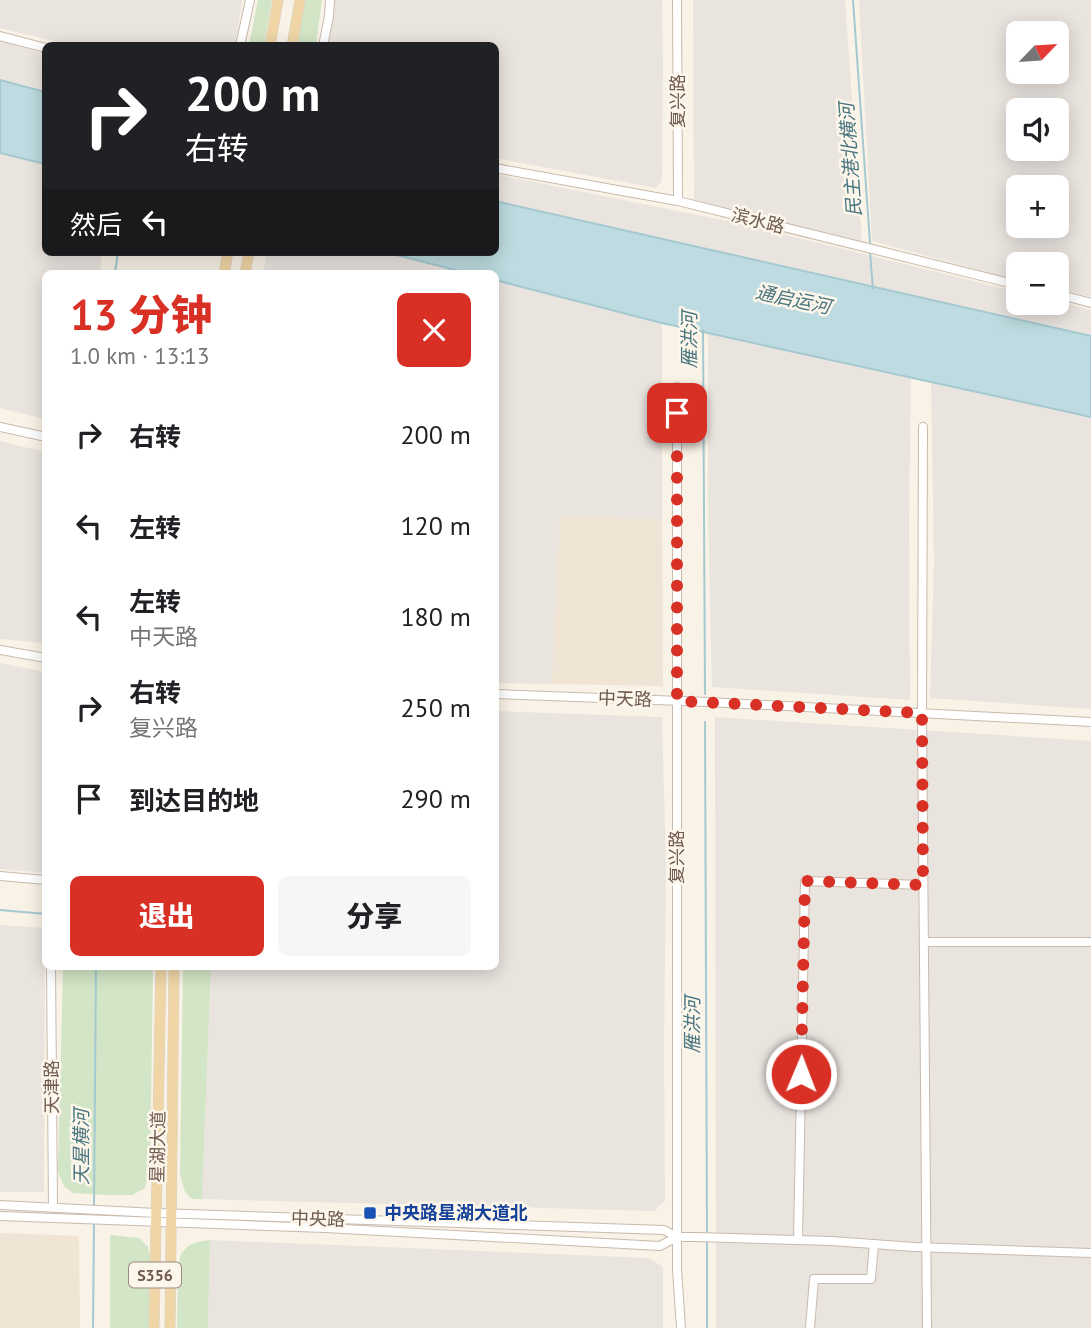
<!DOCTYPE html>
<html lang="zh">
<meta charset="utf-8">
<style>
:root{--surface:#fff;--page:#f6f6f6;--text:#202124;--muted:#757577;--accent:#d93025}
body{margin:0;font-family:"PT Sans","Noto Sans SC",sans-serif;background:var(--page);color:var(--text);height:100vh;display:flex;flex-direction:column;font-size:26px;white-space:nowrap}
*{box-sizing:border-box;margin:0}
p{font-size:23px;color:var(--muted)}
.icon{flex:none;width:38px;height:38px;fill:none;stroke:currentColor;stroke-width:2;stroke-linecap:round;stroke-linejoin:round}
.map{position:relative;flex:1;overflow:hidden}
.side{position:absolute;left:42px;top:270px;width:457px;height:700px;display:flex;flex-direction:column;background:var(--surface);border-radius:10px;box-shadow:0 4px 18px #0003}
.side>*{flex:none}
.top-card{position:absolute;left:42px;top:42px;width:457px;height:214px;border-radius:10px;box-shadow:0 4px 18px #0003;background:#202124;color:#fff;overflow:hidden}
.needle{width:46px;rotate:65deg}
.buttons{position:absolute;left:1006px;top:21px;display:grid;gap:14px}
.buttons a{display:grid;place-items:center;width:63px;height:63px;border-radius:10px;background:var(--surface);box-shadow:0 4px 18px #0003;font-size:35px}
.pin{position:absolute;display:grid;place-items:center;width:60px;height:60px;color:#fff;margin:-30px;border-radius:14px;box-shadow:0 4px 10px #0006}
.me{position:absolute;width:77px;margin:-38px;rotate:1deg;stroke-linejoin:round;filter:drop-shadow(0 0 5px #0008)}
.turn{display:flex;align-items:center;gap:24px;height:147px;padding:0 28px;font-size:32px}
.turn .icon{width:91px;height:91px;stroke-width:2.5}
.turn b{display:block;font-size:49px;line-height:60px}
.then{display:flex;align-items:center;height:66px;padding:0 28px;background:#0003;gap:14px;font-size:26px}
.round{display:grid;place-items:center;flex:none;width:74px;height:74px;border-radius:10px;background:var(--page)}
.headline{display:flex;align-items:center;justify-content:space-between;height:119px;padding:0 28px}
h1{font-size:42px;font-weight:800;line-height:52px;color:var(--accent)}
.button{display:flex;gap:14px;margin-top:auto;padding:14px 28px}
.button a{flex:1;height:80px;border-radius:10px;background:var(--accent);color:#fff;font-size:28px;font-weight:800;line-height:80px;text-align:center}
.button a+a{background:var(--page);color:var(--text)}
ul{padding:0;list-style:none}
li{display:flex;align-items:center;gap:21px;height:91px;padding:0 28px}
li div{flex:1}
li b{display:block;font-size:26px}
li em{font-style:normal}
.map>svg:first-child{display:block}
.residential{fill:#f0e4d5}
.industrial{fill:#eae4df;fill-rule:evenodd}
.green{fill:#d2e5c6}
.water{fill:#bddbe0;stroke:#a4c9d1;stroke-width:2}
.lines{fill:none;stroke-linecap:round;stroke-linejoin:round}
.stream{stroke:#a4c9d1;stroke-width:2}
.minor-casing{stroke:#c9baad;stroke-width:10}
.major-casing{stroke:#d7d1cd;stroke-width:11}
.minor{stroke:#fff;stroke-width:8}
.major{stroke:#f0d6a6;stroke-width:10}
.route{stroke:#d93025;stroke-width:12;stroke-dasharray:0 21.6}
.transit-dot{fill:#1a4fb4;stroke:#fdf6eb;stroke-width:2.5}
.labels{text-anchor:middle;stroke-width:5;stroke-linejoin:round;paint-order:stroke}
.shield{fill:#fdf6eb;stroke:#9a897d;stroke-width:2}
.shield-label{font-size:16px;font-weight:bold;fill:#6f5a4e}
.street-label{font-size:18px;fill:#6f5a4e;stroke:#fdf6eb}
.transit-label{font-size:18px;font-weight:bold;fill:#164399;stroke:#fdf6eb;text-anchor:start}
.water-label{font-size:19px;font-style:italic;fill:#4a7680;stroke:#fdf6eb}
</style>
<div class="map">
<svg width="1091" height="1328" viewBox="0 0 1091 1328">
<rect width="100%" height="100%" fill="#f9f2e6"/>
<g class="residential">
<path d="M559,516L662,519L663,686L552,684Z"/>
<path d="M0,1233L79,1236L80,1328H0Z"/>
</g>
<g class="industrial">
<path d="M0,0H242L238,29L234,45L74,46L0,28Z"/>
<path d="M335,0H662L663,64L662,181L656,188L495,158V46H327Z"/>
<path d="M693,0H845L862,241L694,200Z"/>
<path d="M859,0H1091V297L1057,289V264H1018V280L872,241ZM1018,33H1057V72H1018ZM1018,110H1057V149H1018ZM1057,187V226H1018V187Z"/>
<path d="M0,41L45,53V92L0,80Z"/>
<path d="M0,153L45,164L46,252H102L100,273H46L45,419L0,408Z"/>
<path d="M495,174L742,224L1018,292V303H1057V301L1091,310V336L495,202Z"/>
<path d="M267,252H385L467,273H263Z"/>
<path d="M495,280L662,323V519L560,517L552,684L495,683Z"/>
<path d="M708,333L911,377L909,523L910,700L712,687L708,512Z"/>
<path d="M931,382L1091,417V709L930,698L934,562Z"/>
<path d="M0,441L45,452L44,643L0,639Z"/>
<path d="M0,663L41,671L45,675L44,873L0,869Z"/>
<path d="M495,711L662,717L666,866L664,1049L665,1201L654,1211L202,1199L211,966H495Z"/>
<path d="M715,717L1091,741V1328H716Z"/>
<path d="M0,925L45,928L44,1192H0Z"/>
<path d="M210,1240L649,1258L663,1267V1328H208Z"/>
</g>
<g class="green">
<path d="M258,0H272L264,45H249Z"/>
<path d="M304,0H322L316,45L296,46Z"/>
<path d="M63,966H153L150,1171L145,1188L132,1195H108L73,1193L64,1186L58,1172Z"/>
<path d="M183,966H211L202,1199H192L185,1192L180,1174Z"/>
<path d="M110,1235L139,1238L148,1247L151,1261L150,1328H110Z"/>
<path d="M210,1240L208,1328H177L178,1266L181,1254L188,1246L197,1242Z"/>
</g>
<g class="water">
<path d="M0,80L45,92V164L0,153Z"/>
<path d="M495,201L1091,336V417L662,323L495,280V273H467L385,252H495Z"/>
</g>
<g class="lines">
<g class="stream">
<path d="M853,0L870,243"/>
<path d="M870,252L873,289"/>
<path d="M115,273L118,252"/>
<path d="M703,330L705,694"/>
<path d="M705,722L707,1236"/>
<path d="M0,910L46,914"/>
<path d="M94,1206L96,966"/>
<path d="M707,1241V1328"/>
<path d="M93,1328L94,1223"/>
</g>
<defs>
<g id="minor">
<path d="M677,0L678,201"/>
<path d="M0,36L46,48"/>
<path d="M240,46L250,0"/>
<path d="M323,46L329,16L330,0"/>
<path d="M495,168L678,201L1018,285"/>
<path d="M1057,294L1091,303"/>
<path d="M677,387V1269L681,1328"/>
<path d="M0,427L46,437"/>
<path d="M923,427L922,713L927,1328"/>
<path d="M0,650L46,658"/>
<path d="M495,694L708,702L1091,722"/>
<path d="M0,876L46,880"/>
<path d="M924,942H1091"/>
<path d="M51,966L53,1207"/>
<path d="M0,1205L156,1213L664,1230L677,1237"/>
<path d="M0,1216L325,1228L660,1246L677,1237H696L832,1241L914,1247L1091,1253"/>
<path d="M798,1240L805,881L923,885"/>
<path d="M810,1328L814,1279H871L874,1244"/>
</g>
<g id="major">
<path d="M270,46L278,0"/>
<path d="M292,46L300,0"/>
<path d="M224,273L228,252"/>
<path d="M245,273L249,252"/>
<path d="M154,1328L161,966"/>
<path d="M170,1328L174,966"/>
</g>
</defs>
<use href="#minor" class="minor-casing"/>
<use href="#major" class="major-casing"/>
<use href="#minor" class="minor"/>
<use href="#major" class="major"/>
</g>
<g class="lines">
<path class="route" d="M677,413V701L922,713L923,885L805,881L801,1074"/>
</g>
<rect class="transit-dot" x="363" y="1206" width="14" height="14" rx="3.5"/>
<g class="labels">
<rect class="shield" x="129" y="1262.5" width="52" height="25" rx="5"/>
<g class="shield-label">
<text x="155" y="1281">S356</text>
</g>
<g class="street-label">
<text transform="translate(678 101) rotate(-90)" y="6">复兴路</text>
<text transform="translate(758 221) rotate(14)" y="6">滨水路</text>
<text transform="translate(625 699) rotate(2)" y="6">中天路</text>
<text transform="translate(677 857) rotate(-90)" y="6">复兴路</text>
<text transform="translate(52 1087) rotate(-90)" y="6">天津路</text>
<text transform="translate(158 1147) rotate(-89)" y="6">星湖大道</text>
<text transform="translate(318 1219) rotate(2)" y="6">中央路</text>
</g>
<g class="transit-label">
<text x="384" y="1219">中央路星湖大道北</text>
</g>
<g class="water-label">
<text transform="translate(850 160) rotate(-94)" y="7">民主港北横河</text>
<text transform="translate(793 299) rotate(12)" y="7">通启运河</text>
<text transform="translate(689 340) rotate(-90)" y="7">雁洪河</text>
<text transform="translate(692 1025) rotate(-90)" y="7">雁洪河</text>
<text transform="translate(81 1147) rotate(-90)" y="7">天星横河</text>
</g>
</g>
</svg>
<div class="buttons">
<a><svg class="needle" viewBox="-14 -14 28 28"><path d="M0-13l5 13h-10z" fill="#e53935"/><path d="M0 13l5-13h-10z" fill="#757577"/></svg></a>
<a><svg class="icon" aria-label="sound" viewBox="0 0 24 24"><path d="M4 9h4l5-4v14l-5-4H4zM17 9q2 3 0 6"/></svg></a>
<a>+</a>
<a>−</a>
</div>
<div class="pin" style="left:677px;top:413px;background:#d93025"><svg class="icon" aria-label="arrive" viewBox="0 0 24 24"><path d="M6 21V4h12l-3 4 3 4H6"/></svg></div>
<svg class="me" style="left:801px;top:1074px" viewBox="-20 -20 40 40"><circle r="17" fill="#d93025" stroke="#fff" stroke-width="3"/><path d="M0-11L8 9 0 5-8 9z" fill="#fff"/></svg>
<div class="top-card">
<div class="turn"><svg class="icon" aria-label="right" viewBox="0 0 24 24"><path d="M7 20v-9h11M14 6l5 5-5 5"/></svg><div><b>200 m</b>右转</div></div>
<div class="then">然后<svg class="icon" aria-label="left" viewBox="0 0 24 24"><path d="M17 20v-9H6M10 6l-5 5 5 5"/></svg></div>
</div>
<section class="side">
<div class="headline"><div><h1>13 分钟</h1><p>1.0 km · 13:13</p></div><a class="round" style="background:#d93025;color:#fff"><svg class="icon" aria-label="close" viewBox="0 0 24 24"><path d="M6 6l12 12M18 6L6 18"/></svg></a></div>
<ul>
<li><svg class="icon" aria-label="right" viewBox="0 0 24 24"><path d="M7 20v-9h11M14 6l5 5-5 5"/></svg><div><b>右转</b></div><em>200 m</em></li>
<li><svg class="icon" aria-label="left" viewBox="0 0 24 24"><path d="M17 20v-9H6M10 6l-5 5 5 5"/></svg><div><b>左转</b></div><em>120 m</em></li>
<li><svg class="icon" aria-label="left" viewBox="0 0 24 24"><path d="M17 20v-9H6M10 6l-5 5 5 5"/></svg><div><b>左转</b><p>中天路</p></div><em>180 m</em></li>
<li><svg class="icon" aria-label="right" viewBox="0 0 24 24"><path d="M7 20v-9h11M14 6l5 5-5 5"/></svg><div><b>右转</b><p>复兴路</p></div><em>250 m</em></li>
<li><svg class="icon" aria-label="arrive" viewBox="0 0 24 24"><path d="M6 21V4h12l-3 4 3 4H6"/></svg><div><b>到达目的地</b></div><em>290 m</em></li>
</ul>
<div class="button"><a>退出</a><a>分享</a></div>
</section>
</div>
